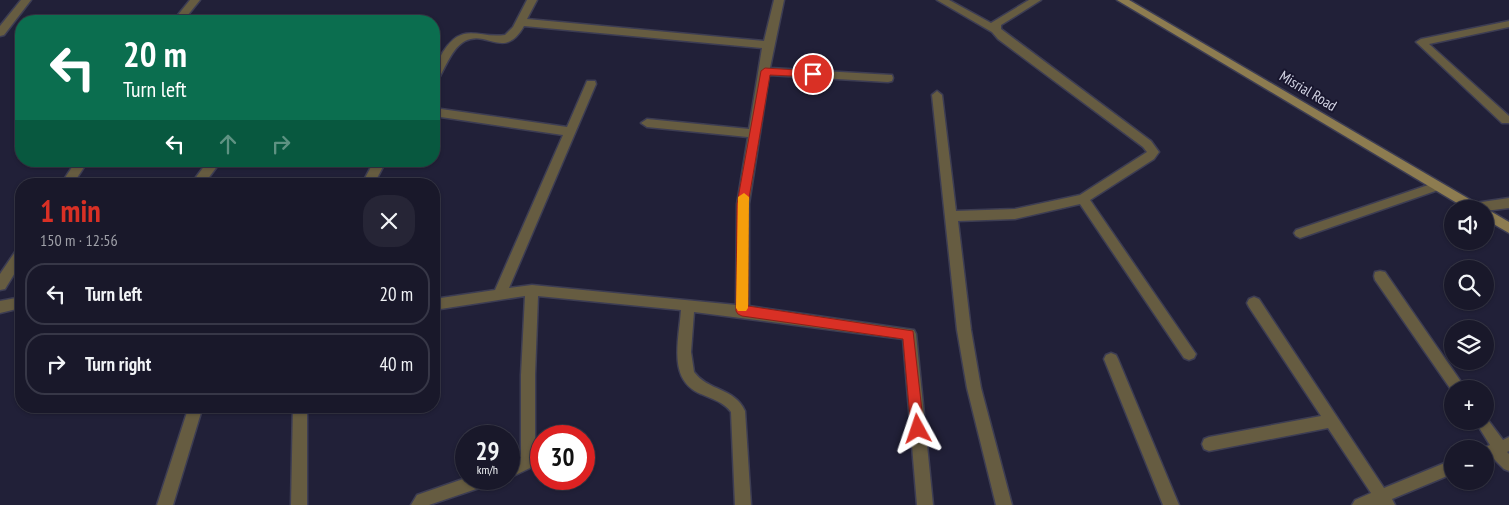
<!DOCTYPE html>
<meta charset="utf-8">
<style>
:root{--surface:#19182a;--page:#262536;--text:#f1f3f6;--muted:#9fa0a8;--line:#373747;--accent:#d93025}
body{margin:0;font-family:"PT Sans Narrow",sans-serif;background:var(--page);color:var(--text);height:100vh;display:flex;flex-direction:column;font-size:19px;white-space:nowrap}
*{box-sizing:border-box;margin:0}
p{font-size:16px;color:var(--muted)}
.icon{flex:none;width:28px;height:28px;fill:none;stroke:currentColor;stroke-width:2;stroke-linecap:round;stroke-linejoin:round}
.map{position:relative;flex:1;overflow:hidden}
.sheet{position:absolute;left:15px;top:178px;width:425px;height:235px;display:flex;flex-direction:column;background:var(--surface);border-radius:20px;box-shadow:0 1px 4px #0004,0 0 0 1px var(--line)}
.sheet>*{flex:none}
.top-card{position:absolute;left:15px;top:15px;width:425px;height:152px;border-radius:20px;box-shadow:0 1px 4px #0004,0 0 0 1px var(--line);background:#0b6e4f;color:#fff;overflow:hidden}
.fabs{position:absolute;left:1444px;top:200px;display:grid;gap:10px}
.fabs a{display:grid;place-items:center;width:50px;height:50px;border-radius:50%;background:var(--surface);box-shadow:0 1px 4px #0004,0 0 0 1px var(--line);font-size:25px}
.speed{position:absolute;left:455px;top:425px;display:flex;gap:10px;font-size:25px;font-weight:700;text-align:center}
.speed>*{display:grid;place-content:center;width:65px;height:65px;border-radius:50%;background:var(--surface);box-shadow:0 1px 4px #0004,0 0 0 1px var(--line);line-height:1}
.speed small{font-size:12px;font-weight:400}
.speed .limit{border:8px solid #d22;background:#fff;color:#111}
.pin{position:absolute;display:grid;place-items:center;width:42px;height:42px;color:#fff;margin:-21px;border:2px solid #fff;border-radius:50%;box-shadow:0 1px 5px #0007}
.me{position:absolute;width:55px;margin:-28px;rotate:355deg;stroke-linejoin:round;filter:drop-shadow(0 0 4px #0008)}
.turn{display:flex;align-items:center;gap:18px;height:105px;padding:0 25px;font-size:22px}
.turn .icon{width:65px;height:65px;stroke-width:2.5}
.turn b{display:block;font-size:35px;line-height:42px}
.lanes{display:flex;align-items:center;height:48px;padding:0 25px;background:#0003;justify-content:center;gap:25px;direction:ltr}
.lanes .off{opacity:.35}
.round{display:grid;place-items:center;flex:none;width:52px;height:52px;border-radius:20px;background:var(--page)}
.summary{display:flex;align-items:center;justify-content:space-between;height:85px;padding:0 25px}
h1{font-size:30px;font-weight:700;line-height:38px;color:var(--accent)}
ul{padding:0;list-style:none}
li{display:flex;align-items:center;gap:15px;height:62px;margin:0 10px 8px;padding:0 15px;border:2px solid var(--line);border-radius:20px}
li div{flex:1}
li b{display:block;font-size:19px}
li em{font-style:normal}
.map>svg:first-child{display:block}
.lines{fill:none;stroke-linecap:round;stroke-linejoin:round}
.minor-casing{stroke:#3d3d53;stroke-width:3}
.secondary-casing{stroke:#3d3d53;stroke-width:3}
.minor{fill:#665c41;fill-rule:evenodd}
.secondary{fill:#8d7c50;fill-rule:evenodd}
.route{fill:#d93025;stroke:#8d1f18}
.slow{fill:#f59e0b}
.labels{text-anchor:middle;stroke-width:4;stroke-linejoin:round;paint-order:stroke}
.street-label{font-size:15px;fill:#d2d3e3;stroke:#18162e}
</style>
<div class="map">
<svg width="1509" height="505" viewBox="0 0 1509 505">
<rect width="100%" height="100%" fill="#212038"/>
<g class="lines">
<defs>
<g id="minor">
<path d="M21,0H31L4,35L0,36V26Z"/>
<path d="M190,0H200L183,21H173Z"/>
<path d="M527,0H537L527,19L764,41L774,0H784L770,68L892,75L893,78L892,81L888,82L769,75L749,204V306L914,330L916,334L933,505H917L903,339L694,312L691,352L694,372C708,391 735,388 745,411L751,505H735L731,412C724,402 712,399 701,394C667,380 679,340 681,310L538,296L535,375V454L530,468L509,478V463L519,458L521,454V375L525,296L434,310V299L495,290L563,135L434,116V108L567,127L587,81H595L596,84L509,288L532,285L736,305L737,204L748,137L647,127L641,123L647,119L749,129L762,48L524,26C504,61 487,29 465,41C452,48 445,68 438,80L434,81C434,69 437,62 443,52C463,21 478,39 505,35L513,27Z"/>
<path d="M937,0H949L991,23L1029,0H1041L1001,25V29L1151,141L1159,152L1154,159L1090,200L1196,354L1194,358L1189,360L1184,358L1080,204L1015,219L958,221L971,330L981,388L1012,505H996L967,388L957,330L932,95L937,91L942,95L956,211L1015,209L1080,195L1147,152L1143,147L998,39L992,32Z"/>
<path d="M113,16L117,17V21H70L75,18Z"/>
<path d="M1509,21V27L1429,44L1509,116V123H1502L1416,42L1421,39Z"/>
<path d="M76,161H88L73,184H61Z"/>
<path d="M208,161H221L204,184H191Z"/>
<path d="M374,161H386L374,184H362Z"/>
<path d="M1437,182L1443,186L1441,189L1300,238L1296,236L1294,233L1296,230Z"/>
<path d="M1509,198V208L1485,211V209L1469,208L1471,205L1475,203Z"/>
<path d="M21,248V263L5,289L0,290V274L17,249Z"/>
<path d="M1380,271L1385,272L1466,389H1452V391L1375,280L1374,276L1375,272Z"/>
<path d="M21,297V308L0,313V301Z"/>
<path d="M1254,297L1259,299L1384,488L1452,460V474L1392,499L1395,505H1352L1355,500L1371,493L1328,428L1209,451L1204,449L1202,444L1204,439L1209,437L1321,416L1249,307L1247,303L1249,299Z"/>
<path d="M1111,353L1116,355L1118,359L1179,505H1163L1104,359L1106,355Z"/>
<path d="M189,406H203L173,505H157Z"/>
<path d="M293,406H307V505H291Z"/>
<path d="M1485,416L1503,440L1509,437V451L1507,452L1509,454V471L1504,469L1493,458L1485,461V449H1481L1490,445L1475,421H1485Z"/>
<path d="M466,478L493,479L491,484L429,505H411L417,495Z"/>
</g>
<g id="secondary">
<path d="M1117,0H1129L1481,206L1483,209H1467Z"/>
<path d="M1485,208L1509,222V233L1485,219Z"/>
</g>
</defs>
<use href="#minor" class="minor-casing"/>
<use href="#secondary" class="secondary-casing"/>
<use href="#minor" class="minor"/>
<use href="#secondary" class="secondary"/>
</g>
<path class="route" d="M765,68L813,71L818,74L813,77L770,75L748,204V306L913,331L924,429L922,433L918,435L913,433L911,429L903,339L742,316L738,314L736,311L737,204L761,71Z"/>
<path class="slow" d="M744,193L749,197L748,308L746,311H738L736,308L738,197Z"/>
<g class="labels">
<g class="street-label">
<text transform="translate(1308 91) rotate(31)" y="5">Misrial Road</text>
</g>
</g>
</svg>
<div class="fabs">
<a><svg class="icon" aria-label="sound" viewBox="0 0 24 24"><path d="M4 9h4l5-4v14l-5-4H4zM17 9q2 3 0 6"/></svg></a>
<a><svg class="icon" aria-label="search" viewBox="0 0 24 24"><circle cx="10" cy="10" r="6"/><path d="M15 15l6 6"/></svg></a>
<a><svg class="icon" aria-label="layers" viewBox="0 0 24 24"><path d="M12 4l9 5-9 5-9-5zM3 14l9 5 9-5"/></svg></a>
<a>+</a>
<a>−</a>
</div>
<div class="speed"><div>29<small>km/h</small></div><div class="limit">30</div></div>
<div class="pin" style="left:813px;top:74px;background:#d93025"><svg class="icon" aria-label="arrive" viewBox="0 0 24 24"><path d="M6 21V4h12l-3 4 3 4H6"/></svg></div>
<svg class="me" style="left:918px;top:429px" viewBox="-20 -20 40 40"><path d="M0-17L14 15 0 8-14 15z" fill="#d93025" stroke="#fff" stroke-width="4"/></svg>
<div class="top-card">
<div class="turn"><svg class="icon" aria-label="left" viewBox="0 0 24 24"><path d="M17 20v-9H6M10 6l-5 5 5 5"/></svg><div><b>20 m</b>Turn left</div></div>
<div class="lanes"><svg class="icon" aria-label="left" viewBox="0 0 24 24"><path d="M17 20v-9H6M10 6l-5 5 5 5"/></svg><svg class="icon off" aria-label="ahead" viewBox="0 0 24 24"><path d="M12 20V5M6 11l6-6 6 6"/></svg><svg class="icon off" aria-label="right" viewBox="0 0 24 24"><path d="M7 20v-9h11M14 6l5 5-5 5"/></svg></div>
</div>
<section class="sheet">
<div class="summary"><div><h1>1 min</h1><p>150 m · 12:56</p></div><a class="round"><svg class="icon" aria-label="close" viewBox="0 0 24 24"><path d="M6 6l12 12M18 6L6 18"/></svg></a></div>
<ul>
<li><svg class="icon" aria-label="left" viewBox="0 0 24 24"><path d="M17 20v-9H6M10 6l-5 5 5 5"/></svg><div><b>Turn left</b></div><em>20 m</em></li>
<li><svg class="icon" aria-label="right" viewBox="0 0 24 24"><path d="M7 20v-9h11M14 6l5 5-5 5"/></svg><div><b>Turn right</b></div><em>40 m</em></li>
</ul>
</section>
</div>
